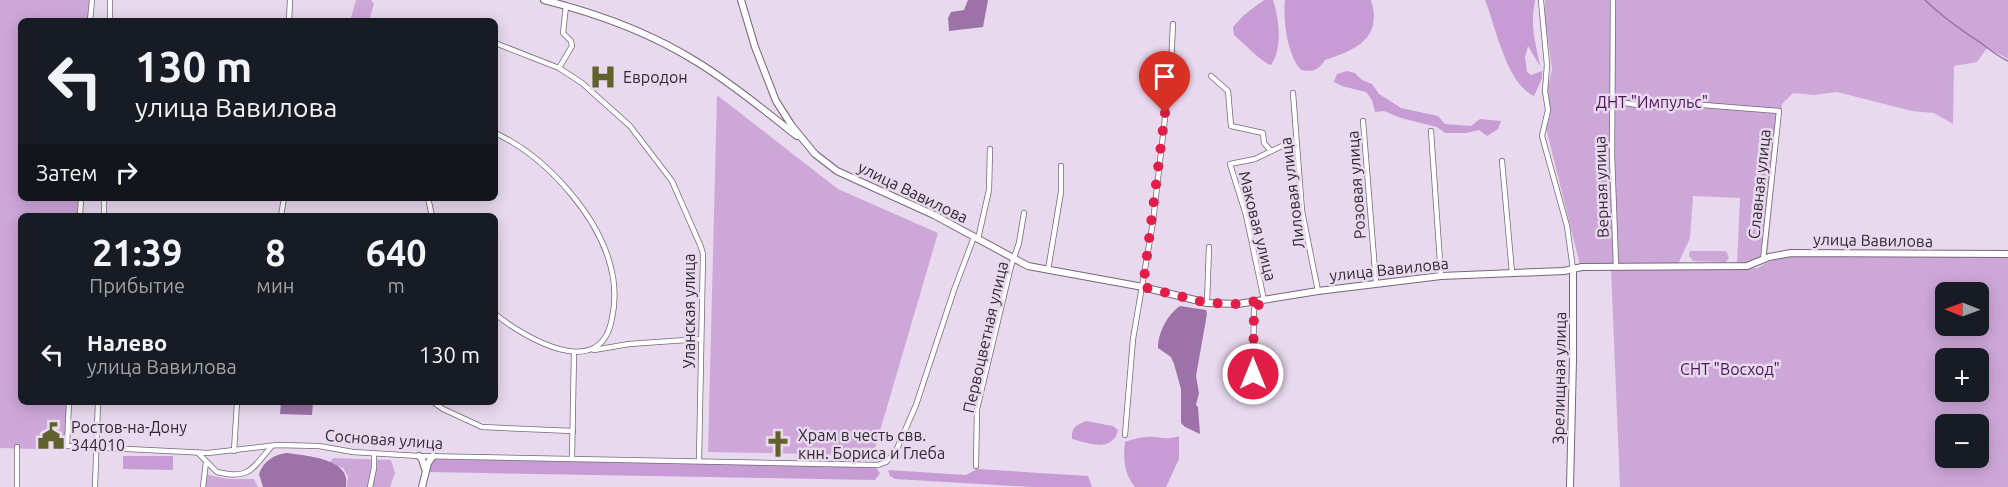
<!DOCTYPE html>
<html lang="ru">
<meta charset="utf-8">
<style>
:root{--surface:#171b24;--page:#242831;--text:#f1f3f6;--muted:#9ea1a6}
body{margin:0;font-family:Ubuntu,sans-serif;background:var(--page);color:var(--text);height:100vh;display:flex;flex-direction:column;font-size:22px;white-space:nowrap}
*{box-sizing:border-box;margin:0}
p{font-size:20px;color:var(--muted)}
.icon{flex:none;width:33px;height:33px;fill:none;stroke:currentColor;stroke-width:2;stroke-linecap:round;stroke-linejoin:round}
.map{position:relative;flex:1;overflow:hidden}
.sheet{position:absolute;left:18px;top:213px;width:480px;height:192px;display:flex;flex-direction:column;background:var(--surface);border-radius:9px;box-shadow:0 3px 15px #0003}
.sheet>*{flex:none}
.banner{position:absolute;left:18px;top:18px;width:480px;height:183px;border-radius:9px;box-shadow:0 3px 15px #0003;background:#171b24;color:var(--text);overflow:hidden}
.needle{width:39px;rotate:271deg}
.controls{position:absolute;left:1935px;top:282px;display:grid;gap:12px}
.controls a{display:grid;place-items:center;width:54px;height:54px;border-radius:9px;background:var(--surface);box-shadow:0 3px 15px #0003;font-size:30px}
.pin{position:absolute;display:grid;place-items:center;width:51px;height:51px;color:#fff;margin:-62px -26px;border-radius:50% 50% 50% 0;rotate:-45deg;box-shadow:0 0 6px #0007}
.pin .icon{rotate:45deg}
.me{position:absolute;width:66px;margin:-33px;rotate:0deg;stroke-linejoin:round;filter:drop-shadow(0 0 4px #0008)}
.turn{display:flex;align-items:center;gap:21px;height:126px;padding:0 18px;font-size:27px}
.turn .icon{width:78px;height:78px;stroke-width:2.5}
.turn b{display:block;font-size:42px;line-height:51px}
.then{display:flex;align-items:center;height:57px;padding:0 18px;background:#0003;gap:12px;font-size:22px}
.eta{display:flex;justify-content:space-evenly;align-items:center;height:102px;text-align:center}
.eta b{font-size:36px;font-weight:700;line-height:42px}
ul{padding:0;list-style:none}
li{display:flex;align-items:center;gap:18px;height:78px;padding:0 18px}
li div{flex:1}
li b{display:block;font-size:22px}
li em{font-style:normal}
.map>svg:first-child{display:block}
.green{fill:#cea7d9;fill-rule:evenodd}
.forest{fill:#c79bd4}
.water{fill:#9c72a8}
.lines{fill:none;stroke-linecap:round;stroke-linejoin:round}
.stream{stroke:#9c72a8;stroke-width:1.5}
.street-casing{stroke:#75677a;stroke-width:6}
.secondary-casing{stroke:#75677a;stroke-width:8}
.street{stroke:#fff;stroke-width:4.5}
.secondary{stroke:#fff;stroke-width:6}
.route{stroke:#e11d48;stroke-width:10;stroke-dasharray:0 18}
.labels{text-anchor:middle;stroke-width:5;stroke-linejoin:round;paint-order:stroke}
.poi-label{font-size:16px;fill:#302a32;stroke:#e9d9ee;text-anchor:start}
.park-label{font-size:16px;fill:#4a1458;stroke:#e9d9ee}
.street-label{font-size:16px;fill:#302a32;stroke:#e9d9ee}
</style>
<div class="map">
<svg width="2008" height="487" viewBox="0 0 2008 487">
<rect width="100%" height="100%" fill="#e9d9ee"/>
<g class="green">
<path d="M0,0H90L89,21H21V198H78L77,216H21V402H67L64,450L0,448Z"/>
<path d="M356,0H371L374,4L369,21H350Z"/>
<path d="M1545,0H2008V59L1987,48L1977,62L1954,66L1953,124L1934,113L1912,111L1837,92L1814,95L1793,93L1782,104L1767,259L1756,265L1737,264L1740,198L1693,196L1690,238L1678,264L1580,265L1546,128L1550,116L1548,87L1552,69L1545,19Z"/>
<path d="M717,95L838,189L938,233L873,455L708,452Z"/>
<path d="M1690,251H1726L1729,258L1726,262L1693,261L1689,256Z"/>
<path d="M1785,255H1943L2008,257V487H1620L1611,269L1758,268L1764,264ZM1946,292H1978V326H1946ZM1946,358H1978V392H1946ZM1946,424H1978V458H1946Z"/>
<path d="M333,458L391,460L395,473L390,487H347L348,476L343,468L330,463Z"/>
<path d="M204,474L228,479H254L258,487H201Z"/>
</g>
<g class="forest">
<path d="M1264,0H1273C1279,19 1283,48 1271,65C1261,62 1244,43 1234,35L1233,27L1244,15Z"/>
<path d="M1285,0H1371C1383,38 1356,50 1325,60C1318,71 1313,72 1301,70C1287,54 1283,21 1285,0Z"/>
<path d="M1485,0H1535C1530,28 1535,39 1540,66L1528,46L1525,57L1527,72L1531,75L1542,71V78L1534,96C1506,83 1496,27 1485,0Z"/>
<path d="M1347,71L1355,73L1362,80L1372,84L1379,94L1401,108L1438,116L1445,124L1471,126L1480,119L1501,121L1498,129L1487,136L1479,130L1466,133H1445L1437,127L1401,118L1384,111L1375,112L1372,100L1366,92L1342,86L1334,82L1337,74Z"/>
<path d="M1086,421L1113,426L1118,430C1113,453 1088,443 1072,439C1071,428 1076,425 1086,421Z"/>
<path d="M1179,436V459L1166,487H1135C1124,474 1123,458 1125,442C1133,439 1146,436 1155,437C1166,438 1167,440 1179,436Z"/>
<path d="M123,456H173V470L123,469Z"/>
<path d="M431,459L875,466L880,473L875,480L429,472Z"/>
<path d="M977,469L1088,476L1092,487H1033L895,479L890,476L888,470L966,475Z"/>
</g>
<g class="water">
<path d="M968,0H988L983,27L949,31L948,18L951,12L964,10Z"/>
<path d="M1180,306L1206,310L1207,314L1196,376L1199,393L1196,405L1198,407L1200,434L1185,427L1181,423V389L1174,364L1171,357L1158,348C1158,333 1167,315 1180,306Z"/>
<path d="M281,402H313L312,415L280,414Z"/>
<path d="M287,453C306,456 352,458 346,487H263L259,474C263,462 274,454 287,453Z"/>
</g>
<g class="lines">
<path class="stream" d="M1925,0C1942,17 1961,30 1981,43C1990,50 1997,56 2008,61"/>
<defs>
<g id="street">
<path d="M1613,0L1612,155L1616,266"/>
<path d="M1541,1L1547,65L1545,91L1548,110L1542,136L1567,226L1573,269"/>
<path d="M90,21L92,0"/>
<path d="M110,21V0"/>
<path d="M289,21L290,0"/>
<path d="M495,43L559,68L582,83L630,126L672,181L701,247L703,254L699,460"/>
<path d="M559,68L572,46L571,41L563,33L566,6"/>
<path d="M1211,76L1228,91L1231,126L1263,133L1264,143L1271,151"/>
<path d="M1293,93L1302,211L1318,291"/>
<path d="M1613,101L1650,107L1703,105L1779,111L1763,260"/>
<path d="M1363,121L1376,283"/>
<path d="M1431,131L1441,276"/>
<path d="M495,133C547,157 603,219 613,277C615,290 615,305 612,318C601,383 525,338 495,314"/>
<path d="M1502,161L1512,273"/>
<path d="M428,198L432,216"/>
<path d="M80,216L81,198"/>
<path d="M104,216V198"/>
<path d="M281,216L284,198"/>
<path d="M978,239L989,190L990,149"/>
<path d="M1048,270L1061,192V166"/>
<path d="M1207,303L1209,247"/>
<path d="M594,350L629,344L701,339"/>
<path d="M1253,374L1254,309L1264,300L1246,215L1230,164L1255,159L1284,145L1297,143"/>
<path d="M69,402L67,446L208,453L277,445L319,446L353,452L419,456L878,465L886,462L896,451L916,405L954,290L974,237"/>
<path d="M433,402L443,409L482,427L573,431"/>
<path d="M1125,435L1133,339L1153,222L1171,66L1173,24"/>
<path d="M234,451L237,402"/>
<path d="M198,453L217,472C249,480 252,469 271,447"/>
<path d="M572,458L574,352"/>
<path d="M976,466L977,409L1011,266L1019,243L1024,213"/>
<path d="M17,487V447"/>
<path d="M95,487L98,402"/>
<path d="M203,487L206,462"/>
<path d="M370,487L374,468V454"/>
</g>
<g id="secondary">
<path d="M544,0C596,13 651,33 697,62C733,84 765,111 797,136"/>
<path d="M741,0L755,47L776,101L792,126L815,154L837,171L934,215L1028,266L1143,287L1207,303L1238,304L1318,291L1441,276L1564,271L1582,267L1747,266L1769,257L1791,253L2008,254"/>
<path d="M419,456L422,459L425,469"/>
<path d="M422,487L428,463L433,456"/>
<path d="M1570,487L1573,359V269"/>
</g>
</defs>
<use href="#street" class="street-casing"/>
<use href="#secondary" class="secondary-casing"/>
<use href="#street" class="street"/>
<use href="#secondary" class="secondary"/>
</g>
<g class="lines">
<path class="route" d="M1165,113L1143,287L1207,303L1238,304L1264,300L1254,309L1253,374"/>
</g>
<defs>
<symbol id="hospital-bare" viewBox="-9 -9 18 18"><path d="M-5-5h3v3.5h4V-5h3V5h-3V1.5h-4V5h-3Z" fill="#61612e" stroke="#e9d9ee" stroke-width="2.5" paint-order="stroke"/></symbol>
<symbol id="civic-bare" viewBox="-9 -9 18 18"><path d="M-.6-6.5H3V-4.5H.6V-3L4-1V1h2V6H-6V1h2V-1L-.6-3ZM-1.2 2.5V6h2.4V2.5Z" fill="#61612e" stroke="#e9d9ee" stroke-width="2.5" paint-order="stroke"/></symbol>
<symbol id="church-bare" viewBox="-9 -9 18 18"><path d="M-1.2-6h2.4v3.5h3.3v2.4h-3.3V6h-2.4V-.1h-3.3v-2.4h3.3Z" fill="#61612e" stroke="#e9d9ee" stroke-width="2.5" paint-order="stroke"/></symbol>
</defs>
<g fill-rule="evenodd">
<use href="#hospital-bare" x="584" y="58" width="38" height="38"/>
<use href="#civic-bare" x="32" y="417" width="38" height="38"/>
<use href="#church-bare" x="759" y="425" width="38" height="38"/>
</g>
<g class="labels">
<g class="poi-label">
<text x="623" y="83">Евродон</text>
<text x="71" y="433">Ростов-на-Дону<tspan x="71" dy="18">344010</tspan></text>
<text x="798" y="441">Храм в честь свв.<tspan x="798" dy="18">кнн. Бориса и Глеба</tspan></text>
</g>
<g class="park-label">
<text x="1652" y="108">ДНТ "Импульс"</text>
<text x="1730" y="375">СНТ "Восход"</text>
</g>
<g class="street-label">
<text transform="translate(1759 184) rotate(-84)" y="6">Славная улица</text>
<text transform="translate(1356 185) rotate(-94)" y="6">Розовая улица</text>
<text transform="translate(1601 187) rotate(-92)" y="6">Верная улица</text>
<text transform="translate(913 192) rotate(26)" y="6">улица Вавилова</text>
<text transform="translate(1292 193) rotate(-97)" y="6">Лиловая улица</text>
<text transform="translate(1258 226) rotate(76)" y="6">Маковая улица</text>
<text transform="translate(1873 240) rotate(1)" y="6">улица Вавилова</text>
<text transform="translate(1389 269) rotate(-6)" y="6">улица Вавилова</text>
<text transform="translate(689 311) rotate(-90)" y="6">Уланская улица</text>
<text transform="translate(985 337) rotate(-77)" y="6">Первоцветная улица</text>
<text transform="translate(1559 378) rotate(-89)" y="6">Зрелищная улица</text>
<text transform="translate(384 439) rotate(4)" y="6">Сосновая улица</text>
</g>
</g>
</svg>
<div class="controls">
<a><svg class="needle" viewBox="-14 -14 28 28"><path d="M0-13l5 13h-10z" fill="#e53935"/><path d="M0 13l5-13h-10z" fill="#9ea1a6"/></svg></a>
<a>+</a>
<a>−</a>
</div>
<div class="pin" style="left:1165px;top:113px;background:#d93025"><svg class="icon" aria-label="arrive" viewBox="0 0 24 24"><path d="M6 21V4h12l-3 4 3 4H6"/></svg></div>
<svg class="me" style="left:1253px;top:374px" viewBox="-20 -20 40 40"><circle r="17" fill="#e11d48" stroke="#fff" stroke-width="3"/><path d="M0-11L8 9 0 5-8 9z" fill="#fff"/></svg>
<div class="banner">
<div class="turn"><svg class="icon" aria-label="left" viewBox="0 0 24 24"><path d="M17 20v-9H6M10 6l-5 5 5 5"/></svg><div><b>130 m</b>улица Вавилова</div></div>
<div class="then">Затем<svg class="icon" aria-label="right" viewBox="0 0 24 24"><path d="M7 20v-9h11M14 6l5 5-5 5"/></svg></div>
</div>
<section class="sheet">
<div class="eta">
<div><b>21:39</b><p>Прибытие</p></div>
<div><b>8</b><p>мин</p></div>
<div><b>640</b><p>m</p></div>
</div>
<ul>
<li><svg class="icon" aria-label="left" viewBox="0 0 24 24"><path d="M17 20v-9H6M10 6l-5 5 5 5"/></svg><div><b>Налево</b><p>улица Вавилова</p></div><em>130 m</em></li>
</ul>
</section>
</div>
